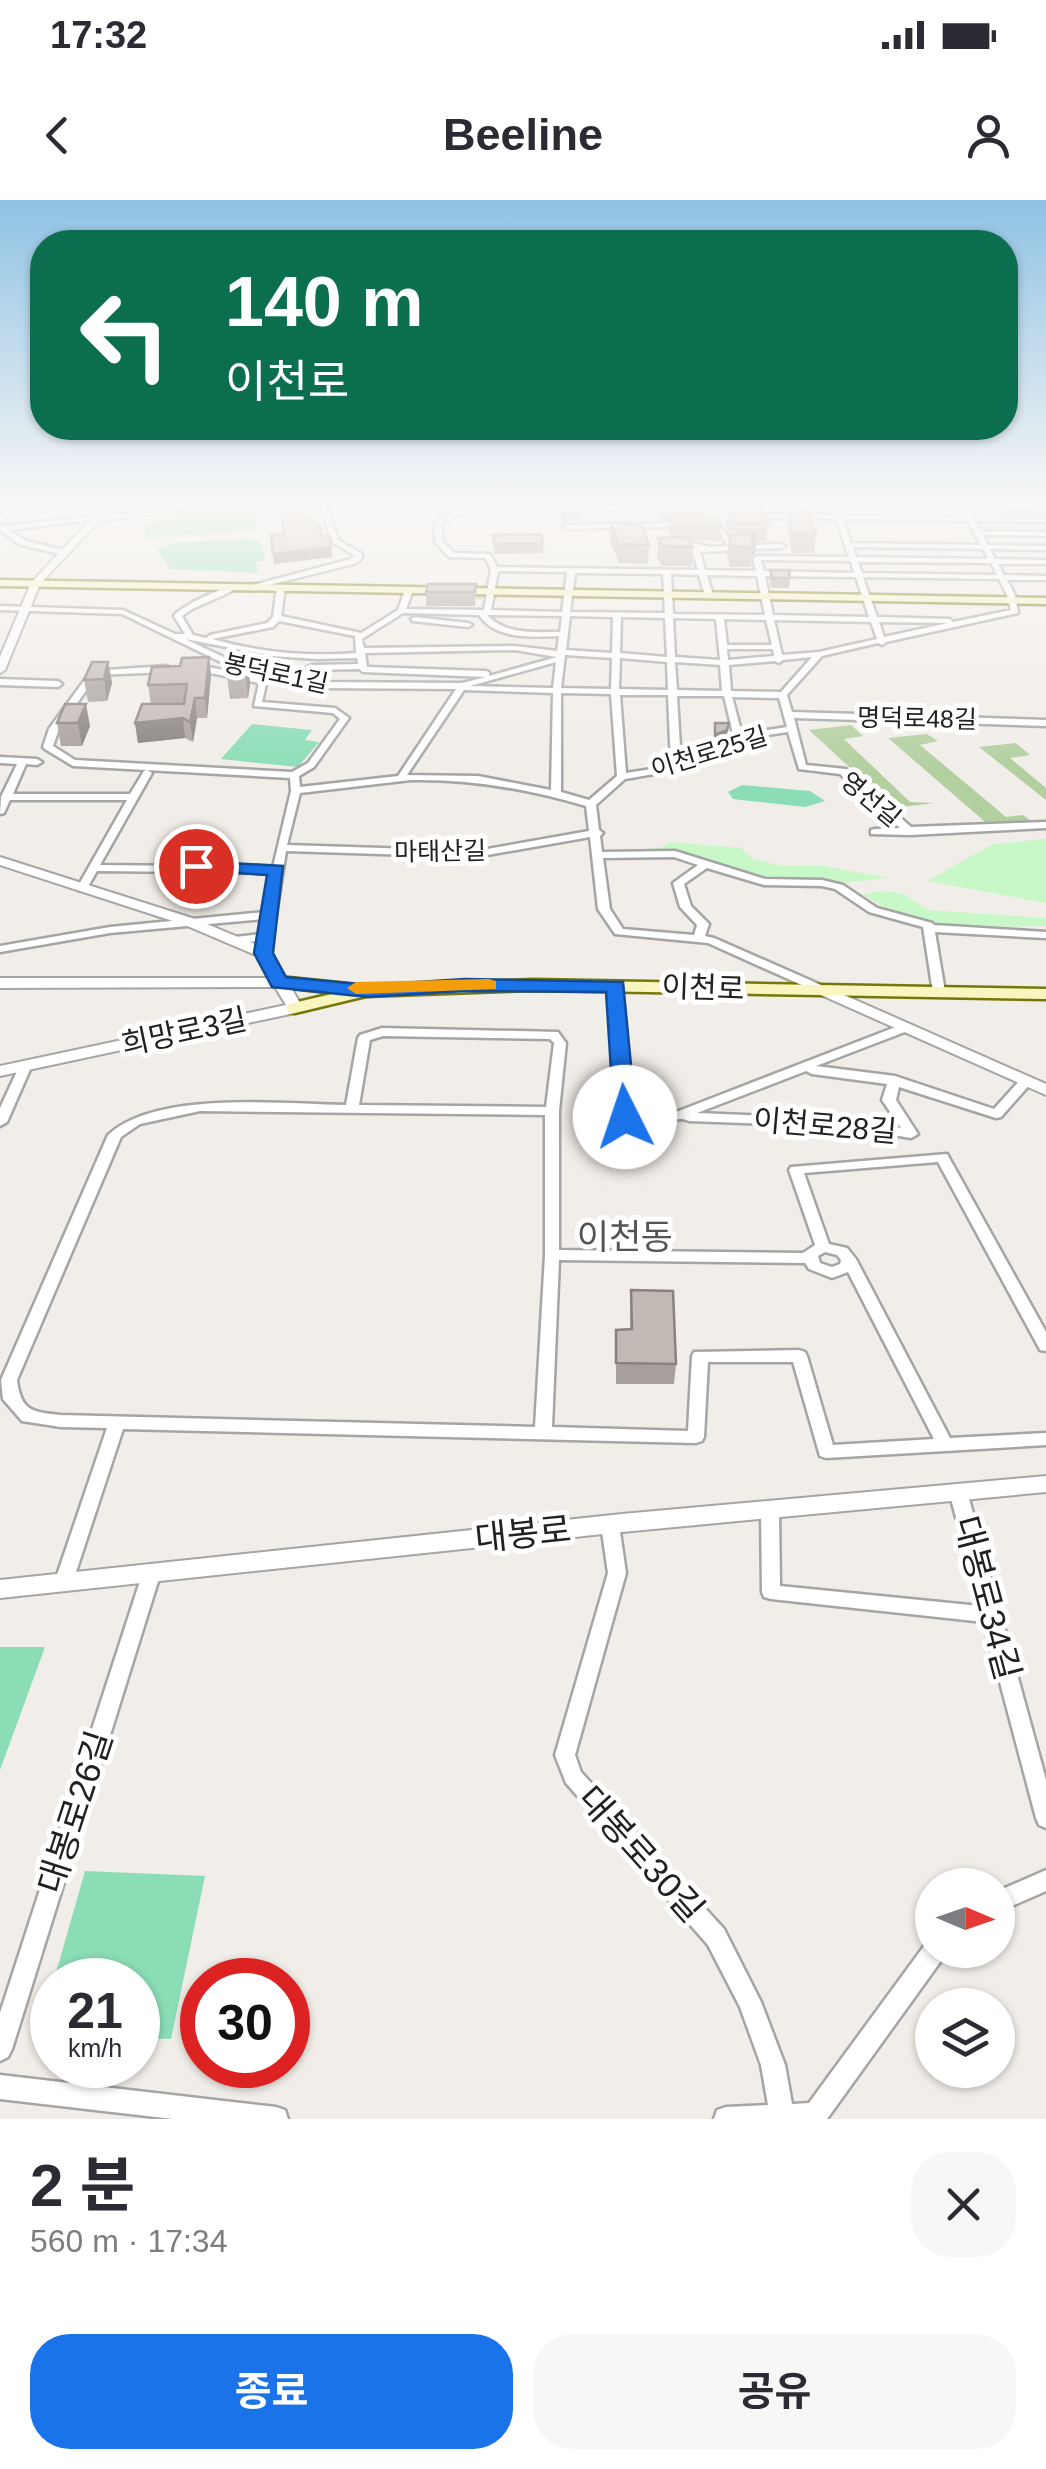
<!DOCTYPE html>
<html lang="ko">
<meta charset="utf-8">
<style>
:root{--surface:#fff;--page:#f7f7f7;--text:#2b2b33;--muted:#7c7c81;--accent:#1a73e8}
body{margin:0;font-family:Helvetica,"Noto Sans KR",sans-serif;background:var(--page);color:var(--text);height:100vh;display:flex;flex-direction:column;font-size:38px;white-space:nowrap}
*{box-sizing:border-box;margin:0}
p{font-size:32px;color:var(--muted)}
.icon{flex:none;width:55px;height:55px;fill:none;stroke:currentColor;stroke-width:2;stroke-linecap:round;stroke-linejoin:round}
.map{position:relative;height:1919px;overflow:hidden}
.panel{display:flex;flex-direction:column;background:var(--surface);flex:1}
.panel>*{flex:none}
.guide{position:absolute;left:30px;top:30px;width:988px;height:210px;border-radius:40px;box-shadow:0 2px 8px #0004;background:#0b6e4f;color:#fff;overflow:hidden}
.needle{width:65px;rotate:92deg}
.controls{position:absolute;left:915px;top:1668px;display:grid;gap:20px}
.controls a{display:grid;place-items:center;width:100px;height:100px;border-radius:50%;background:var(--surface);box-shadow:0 2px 8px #0004;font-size:50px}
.speed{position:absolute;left:30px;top:1758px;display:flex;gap:20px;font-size:50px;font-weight:700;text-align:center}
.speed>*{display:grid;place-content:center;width:130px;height:130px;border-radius:50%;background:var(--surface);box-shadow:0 2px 8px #0004;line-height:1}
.speed small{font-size:25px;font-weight:400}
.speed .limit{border:15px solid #d22;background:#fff;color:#111}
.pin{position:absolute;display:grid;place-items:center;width:85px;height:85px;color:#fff;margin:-42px;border:5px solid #fff;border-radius:50%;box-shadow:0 2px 10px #0007}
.me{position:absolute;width:110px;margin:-55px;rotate:356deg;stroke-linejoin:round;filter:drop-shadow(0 0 8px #0008)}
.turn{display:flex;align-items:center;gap:35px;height:210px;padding:0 30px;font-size:45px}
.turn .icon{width:130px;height:130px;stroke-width:2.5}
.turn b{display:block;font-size:70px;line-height:85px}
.round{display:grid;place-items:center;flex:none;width:105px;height:105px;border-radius:40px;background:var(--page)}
.head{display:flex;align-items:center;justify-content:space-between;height:170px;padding:0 30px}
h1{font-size:60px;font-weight:700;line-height:75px}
.primary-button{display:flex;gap:20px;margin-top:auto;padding:20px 30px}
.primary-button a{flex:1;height:115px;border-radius:40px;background:var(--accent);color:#fff;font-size:40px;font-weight:700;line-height:115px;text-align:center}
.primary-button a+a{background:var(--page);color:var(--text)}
.status{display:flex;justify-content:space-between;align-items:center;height:70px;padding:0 50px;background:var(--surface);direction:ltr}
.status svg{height:28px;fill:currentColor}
header{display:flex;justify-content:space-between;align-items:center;height:130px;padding:0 30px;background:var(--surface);font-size:45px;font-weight:700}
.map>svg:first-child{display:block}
.forest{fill:#b2cf9f}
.park{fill:#c9f8c8}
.pitch{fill:#8addb5}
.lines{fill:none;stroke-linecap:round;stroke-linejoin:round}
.pedestrian-tunnel{stroke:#c7c4c0;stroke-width:5;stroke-dasharray:5 2.5;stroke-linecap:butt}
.minor-casing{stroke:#a5a5a5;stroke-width:5}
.tertiary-casing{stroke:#a5a5a5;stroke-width:4}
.secondary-casing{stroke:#767709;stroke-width:5}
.minor{fill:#fff;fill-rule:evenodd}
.tertiary{fill:#fff;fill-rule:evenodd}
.secondary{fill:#f8f5c0;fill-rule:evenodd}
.wall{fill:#a79f9c}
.shaded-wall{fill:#88827f}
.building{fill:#c2b9b5;stroke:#88827f;stroke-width:2.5}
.route{fill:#1a73e8;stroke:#114b97;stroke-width:2.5}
.slow{fill:#f59e0b}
.labels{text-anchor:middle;stroke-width:10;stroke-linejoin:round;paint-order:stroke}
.far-street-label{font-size:25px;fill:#212121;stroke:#fff}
.street-label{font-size:30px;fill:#212121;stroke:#fff}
.quarter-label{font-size:35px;fill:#545454;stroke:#fff}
.near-street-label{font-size:35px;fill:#212121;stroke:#fff}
</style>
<div class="status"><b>17:32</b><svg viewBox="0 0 49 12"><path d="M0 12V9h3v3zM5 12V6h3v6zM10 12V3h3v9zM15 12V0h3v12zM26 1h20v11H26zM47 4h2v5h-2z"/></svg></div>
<header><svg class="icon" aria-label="back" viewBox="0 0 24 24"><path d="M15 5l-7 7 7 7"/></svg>Beeline<svg class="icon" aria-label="person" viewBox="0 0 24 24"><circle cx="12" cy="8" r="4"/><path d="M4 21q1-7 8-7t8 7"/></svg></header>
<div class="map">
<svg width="1046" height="1919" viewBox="0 0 1046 1919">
<rect width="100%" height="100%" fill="#f1ede8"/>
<g class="forest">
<path d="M851,525L863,536L844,539L910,602L934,603L894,608L809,530Z"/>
<path d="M927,534L938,541L920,545L1006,617L1023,615L1031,621L990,626L888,538Z"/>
<path d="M1016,543L1030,555L1010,558L1046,588V600L979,547Z"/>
</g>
<g class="park">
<path d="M1046,639V703L927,681L993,644Z"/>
<path d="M669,642L741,648L753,659L784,666H824L888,678L841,683L764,682L675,654L620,652L663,647Z"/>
<path d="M880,691L901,693L929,710L1046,718V726L954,727L902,719L863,694Z"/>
</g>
<g class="pitch">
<path d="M253,308L257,331L146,338L144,322L176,320L175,312Z"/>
<path d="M252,338L262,343L265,361L256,362L258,373L170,369L157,349L175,343Z"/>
<path d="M252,524L312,530L305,540L319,542L298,567L221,559Z"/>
<path d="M742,585L810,591L825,601L805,607L733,599L728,592Z"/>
<path d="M0,1447H45L0,1570Z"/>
<path d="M85,1671L205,1676L171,1839L138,1838V1780H54Z"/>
</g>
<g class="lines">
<g class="pedestrian-tunnel">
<path d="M481,388H499"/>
<path d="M477,397H499"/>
</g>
<defs>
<g id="minor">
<path d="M11,305H18L0,323V317Z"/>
<path d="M321,305H327L338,340L362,354V358L357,363L253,389V385L351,359L355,356L331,341Z"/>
<path d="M445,305H452L457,310L749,305L751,314L835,315L834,311L837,309L842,315L966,317L962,310L811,307L808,305L1046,307V311L969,310L973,317L1046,318V322L975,321L980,331L1046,332V336L983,335L988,345L1046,346V350L990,349L995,359L1046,360V364H998L1004,375L1046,376V380H1007L1015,395L1018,413L886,442L882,445L878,443L822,456L787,495L792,512L1046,520V526L794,518L806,565L846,569L911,627L1046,622V628L910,635L871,634V630L875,629L900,628L840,574L799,569L788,532L747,538L683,569L625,579L596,605L599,630L603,633L600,636L602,652L675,651L765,679L822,680L843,685L877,708L932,723L934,725L1046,732V738L935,732L945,792L939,796L933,792L923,727L869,712L835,689L822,686L764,685L707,668L684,684L691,706L709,724L705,736L714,738L830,789L832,792L830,795L826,796L708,743L615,734L598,709L590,637L476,657L286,651L270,753L264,756L258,753L260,741L236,743L230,740L236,737L261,734L264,719L110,733L0,752V746L110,727L265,712L272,673L97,671L86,690H78L77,688L127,600H10L4,613L0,614L1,597L17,564L0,563V557L37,559L42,562L37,565L26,564L13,594H130L144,571L147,570L152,573L100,665L273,667L291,591L290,578L73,566L45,549L43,547L49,529L91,471L167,466L171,469L167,472L97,475L59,529L53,546L75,560L292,572L308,563L340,519L333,513L254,506L259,483L191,469V465L194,464L267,479L262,502L335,508L349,518L314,567L299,576L300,587L398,576L456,489L321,488L249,469L253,466L291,475L312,465L358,464L357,458L317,459L272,456L185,439L230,460L231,462L227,465L122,414L0,410V406L123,410L175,434H185L174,416L175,414C192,401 215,391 235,385V389C218,400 198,403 182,416L193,435L206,438L210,435L267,423L273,417L277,387L281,385L285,387L281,416L361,433L398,410L405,390L409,388L413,390L406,409L484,410L491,369L485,358L449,357L435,342V323L452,313ZM743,307L745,316L748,318L836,319L849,357L757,356L753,358L756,371L705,370L700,352L781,348L785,346L781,344L735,346L718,323L702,325L716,327L728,346L710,347L685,341L676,347L693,353L698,370L497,367L490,354L454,353L443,342L441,324L459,314ZM843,319L968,321L981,345L851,343ZM853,347L983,349L988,359L856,357ZM761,360L851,361L854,373L764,371ZM858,362L991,363L997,375L862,373ZM498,371L567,372L562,412L491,410ZM575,373L663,374L665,413L570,412ZM671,374L699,375L705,395L709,397L713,395L707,375L757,376L765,415L673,414ZM765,376L856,377L869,417L773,415ZM863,377L999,379L1007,395L1011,410L953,422L950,419L877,417ZM403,413L479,415C496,440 532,437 559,436L557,451L515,446L364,448L362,439ZM487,415H489L562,416L560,432C535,432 506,435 487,415ZM570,416L613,417L612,453L566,450ZM621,417L665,418L667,457L620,453ZM673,418L716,419L720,460L675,457ZM724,419L766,420L772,445H727ZM774,420L871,422L877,439L819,452L782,455ZM279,421L355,436L356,453C308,457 259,452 212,439L273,427ZM879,422L948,423L884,437ZM727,449H773L774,456L728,460ZM515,450L557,457L489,476V472L486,471L367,467L365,453ZM565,455L612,458L611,489L561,488ZM812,457L781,492L731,491L729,465L775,461L779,463L783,460ZM620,458L667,462L668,490L619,489ZM556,462L553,488L470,486ZM675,462L720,465L722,491L677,490ZM359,469L363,472L486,477L462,483L321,482L300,477L314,470ZM464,490L553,493L551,590L478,576L407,575ZM561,493L611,494L617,576L589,600L561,592ZM620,495H668L671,566L626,573ZM677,496H724L734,538L681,563ZM732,497L779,498L787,527L742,534ZM411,580C472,579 528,589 586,606L589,631L476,651L287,645L300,593ZM674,657L698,665L673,683L680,707L697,725L694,735L623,729L610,709L603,658Z"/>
<path d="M98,316L100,319L9,330L24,340L67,351V355H64L18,344L0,330L1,326Z"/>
<path d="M684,323L686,326L567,329L564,327L567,325Z"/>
<path d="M415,417L468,423L472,425L468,427L412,421L411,419Z"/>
<path d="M0,479L58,481L62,484L58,487L0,485Z"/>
<path d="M616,782L622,786L631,913L676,912L906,823L912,827L910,830L816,866L895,876L994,909L1021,879L1026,878L1032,882L1001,917L996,918L899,887L896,900L918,934L911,938L846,927L689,921L683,919L625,921L618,917L610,786ZM806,871L812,874L887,884L882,900L901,928L846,919L697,913Z"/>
<path d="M382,828L558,832L566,843L559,911V1050L803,1053L815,1045L789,970L791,967L947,954L1046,1132V1151L1040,1150L1038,1146L938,962L804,973L829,1044L847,1048L856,1059L950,1238L1046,1233V1245L826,1258L820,1256L793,1162H708L704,1237L702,1241L696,1243L123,1229L73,1381L70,1386L64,1388L58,1386L55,1381L107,1228L61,1227L22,1221L3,1199L1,1180L108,935C156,890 282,904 346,905L358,838L360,835ZM383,836L550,839L554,843L546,907L359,905L370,840ZM200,911L545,915V1055L535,1227L61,1215C33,1212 21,1212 17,1180L121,937L140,924ZM825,1052L837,1055L841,1060L840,1064L832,1067L820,1063L818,1056ZM559,1060L805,1063L809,1069L832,1078L848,1072L934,1239L833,1245L807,1156L805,1152L799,1150L694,1152L692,1156L688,1231L552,1227Z"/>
<path d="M26,861L32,865L7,922L0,926V908L20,865Z"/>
<path d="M959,1288L965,1290L968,1295L1046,1580V1628L1039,1625L1036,1618L984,1422L771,1399L764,1397L762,1392L761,1311L764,1306L770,1304L776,1306L779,1311L780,1386L980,1406L950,1295L953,1290Z"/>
<path d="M610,1318L616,1320L619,1325L626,1373L575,1555L581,1572L724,1729L761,1802L785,1865L792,1904L809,1903L927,1742L932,1740V1750H946L943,1758L827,1919H714L717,1910L726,1907L768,1905L761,1865L740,1807L708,1745L566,1583L555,1555L608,1373L601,1325L604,1320Z"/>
<path d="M151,1368L157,1370L160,1375L12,1849L8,1857L0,1861V1813L142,1375L145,1370Z"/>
<path d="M1046,1670V1691L998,1712V1691Z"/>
<path d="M0,1875L276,1907L285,1910L288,1919H173L0,1899Z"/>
</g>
<g id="tertiary">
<path d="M195,305H223L99,321L40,384L5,470L0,473V457L31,383L93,317Z"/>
<path d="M0,657L195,719L269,750L303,808L295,813L0,876V866L286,805L275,787L0,788V778H270L258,756L185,725L0,665Z"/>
<path d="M826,787L1046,884V895L821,795L818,792Z"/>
<path d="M1046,1276V1292L622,1332L0,1398V1380L622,1314Z"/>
</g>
<g id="secondary">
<path d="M0,380L1046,398V404L0,386Z"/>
<path d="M279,777L368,786L532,780L1046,789V799L532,790L366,796L295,813L289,812L286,808L289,804L336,793L273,786L270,782Z"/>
</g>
</defs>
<use href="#minor" class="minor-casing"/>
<use href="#tertiary" class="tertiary-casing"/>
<use href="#secondary" class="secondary-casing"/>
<use href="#minor" class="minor"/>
<use href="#tertiary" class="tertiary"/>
<use href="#secondary" class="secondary"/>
</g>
<g class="wall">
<path d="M560,305H580V321H567L563,323L560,315Z"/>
<path d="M659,305H703L704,317L721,326L720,341L688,339L693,347L692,366H662L657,357L658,338L671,337L668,331L669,321H661L658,313Z"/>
<path d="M727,307L768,322L766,341H756L755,353L752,355L751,367H730L727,354L729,335H732L726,326Z"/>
<path d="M789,315L816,334L814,353H792L788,334Z"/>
<path d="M610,322L649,345L648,364L619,363L610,341Z"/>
<path d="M493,335L543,344V353L494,354Z"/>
<path d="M770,370L790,378L789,388H771L770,380Z"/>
<path d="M476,384L475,406H426V392Z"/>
<path d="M209,457L211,476L207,518H197L193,542L185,538L138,543L135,523L151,504L148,485L180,466Z"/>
<path d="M108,462L112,483L107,501L88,502L84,480Z"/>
<path d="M248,462L250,484L248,498L230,499L227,477Z"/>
<path d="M65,504L90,526L82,546H61L57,523Z"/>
<path d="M631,1090L676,1164L674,1184H616V1130L630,1129Z"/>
</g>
<g class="shaded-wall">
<path d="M563,305H567V321L563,323Z"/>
<path d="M757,334L755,353L752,355L751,337Z"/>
<path d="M331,347L332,357L274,364L273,354Z"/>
<path d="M209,457L211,476L207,518L205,498Z"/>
<path d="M108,462L112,483L107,501L104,479Z"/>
<path d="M248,462L250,484L248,498L246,476Z"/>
<path d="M195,498L197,518L193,542L190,522Z"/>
<path d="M86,504L90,526L82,546L78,523Z"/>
<path d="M183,518L185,538L138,543L135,523Z"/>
<path d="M729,523L727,537L715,543V535Z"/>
</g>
<g class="building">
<path d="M281,305H301L304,314L321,327V335L330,336L331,347L273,354L271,335H284Z"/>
<path d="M661,305H703L704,308H662Z"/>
<path d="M758,306L768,322L738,323L727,307Z"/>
<path d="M806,310L816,334H793L789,315Z"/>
<path d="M669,317H715L721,326L672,324Z"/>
<path d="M610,322L642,325L649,345L619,344Z"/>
<path d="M541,334L543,344H494L493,335Z"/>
<path d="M757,334L751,337L753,348L732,347L729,335Z"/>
<path d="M687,337L693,347L663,346L658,338Z"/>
<path d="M770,370H789L790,378H772Z"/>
<path d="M428,384H476L475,392H426Z"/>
<path d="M209,457L205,498H195L190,522L183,518L135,523L142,504H184L187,484L148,485L152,467L180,466L182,458Z"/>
<path d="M229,461L248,462L246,476L227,477Z"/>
<path d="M92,462H108L104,479L84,480Z"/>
<path d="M65,504H86L78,523H57Z"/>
<path d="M715,523H729L727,530L715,535Z"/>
<path d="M631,1090L673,1091L676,1164L616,1163V1130L632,1129Z"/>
</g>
<linearGradient id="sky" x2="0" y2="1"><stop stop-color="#8fc2e4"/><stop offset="0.53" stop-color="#f9f7f5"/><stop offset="1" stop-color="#f9f7f5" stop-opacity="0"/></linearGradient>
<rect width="1046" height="574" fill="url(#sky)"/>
<path class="route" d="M196,661L283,666L273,753L286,777L368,785L465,779L623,782L636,917L625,923L614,917L606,792L465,791L368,797L272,787L254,753L267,675L190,670V663Z"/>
<path class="slow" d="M489,779L496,781V789L356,794L347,788L356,782Z"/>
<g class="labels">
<g class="far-street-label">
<text transform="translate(276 473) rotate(12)" y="9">봉덕로1길</text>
<text transform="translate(917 518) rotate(1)" y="9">명덕로48길</text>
<text transform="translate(709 552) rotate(-17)" y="9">이천로25길</text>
<text transform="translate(871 599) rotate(40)" y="9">영선길</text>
<text transform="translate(440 651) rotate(-1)" y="9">마태산길</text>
</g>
<g class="street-label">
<text transform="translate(703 788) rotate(2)" y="10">이천로</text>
<text transform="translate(184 832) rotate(-12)" y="10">희망로3길</text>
<text transform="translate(825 926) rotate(5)" y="10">이천로28길</text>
</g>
<g class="quarter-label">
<text x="625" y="1049">이천동</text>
</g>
<g class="near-street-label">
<text transform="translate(523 1334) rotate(-6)" y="12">대봉로</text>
<text transform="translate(987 1398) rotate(75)" y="12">대봉로34길</text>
<text transform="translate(75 1612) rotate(-72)" y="12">대봉로26길</text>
<text transform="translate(641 1654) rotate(48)" y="12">대봉로30길</text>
</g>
</g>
</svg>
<div class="controls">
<a><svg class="needle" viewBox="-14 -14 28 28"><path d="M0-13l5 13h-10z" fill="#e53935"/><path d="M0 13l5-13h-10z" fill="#7c7c81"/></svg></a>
<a><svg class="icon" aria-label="layers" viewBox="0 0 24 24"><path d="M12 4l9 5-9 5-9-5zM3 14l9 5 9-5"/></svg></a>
</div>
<div class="speed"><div>21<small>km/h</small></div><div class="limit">30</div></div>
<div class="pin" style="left:196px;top:666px;background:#d93025"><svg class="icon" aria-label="arrive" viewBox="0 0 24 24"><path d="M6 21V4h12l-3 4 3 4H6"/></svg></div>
<svg class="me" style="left:625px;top:917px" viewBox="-20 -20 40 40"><circle r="19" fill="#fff"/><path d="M0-13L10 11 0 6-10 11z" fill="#1a73e8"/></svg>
<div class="guide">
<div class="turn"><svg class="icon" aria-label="left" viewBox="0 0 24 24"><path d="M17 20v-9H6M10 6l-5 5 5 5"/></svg><div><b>140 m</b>이천로</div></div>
</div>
</div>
<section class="panel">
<div class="head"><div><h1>2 분</h1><p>560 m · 17:34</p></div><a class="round"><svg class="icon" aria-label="close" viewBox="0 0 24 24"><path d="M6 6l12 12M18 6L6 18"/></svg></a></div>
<div class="primary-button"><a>종료</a><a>공유</a></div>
</section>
